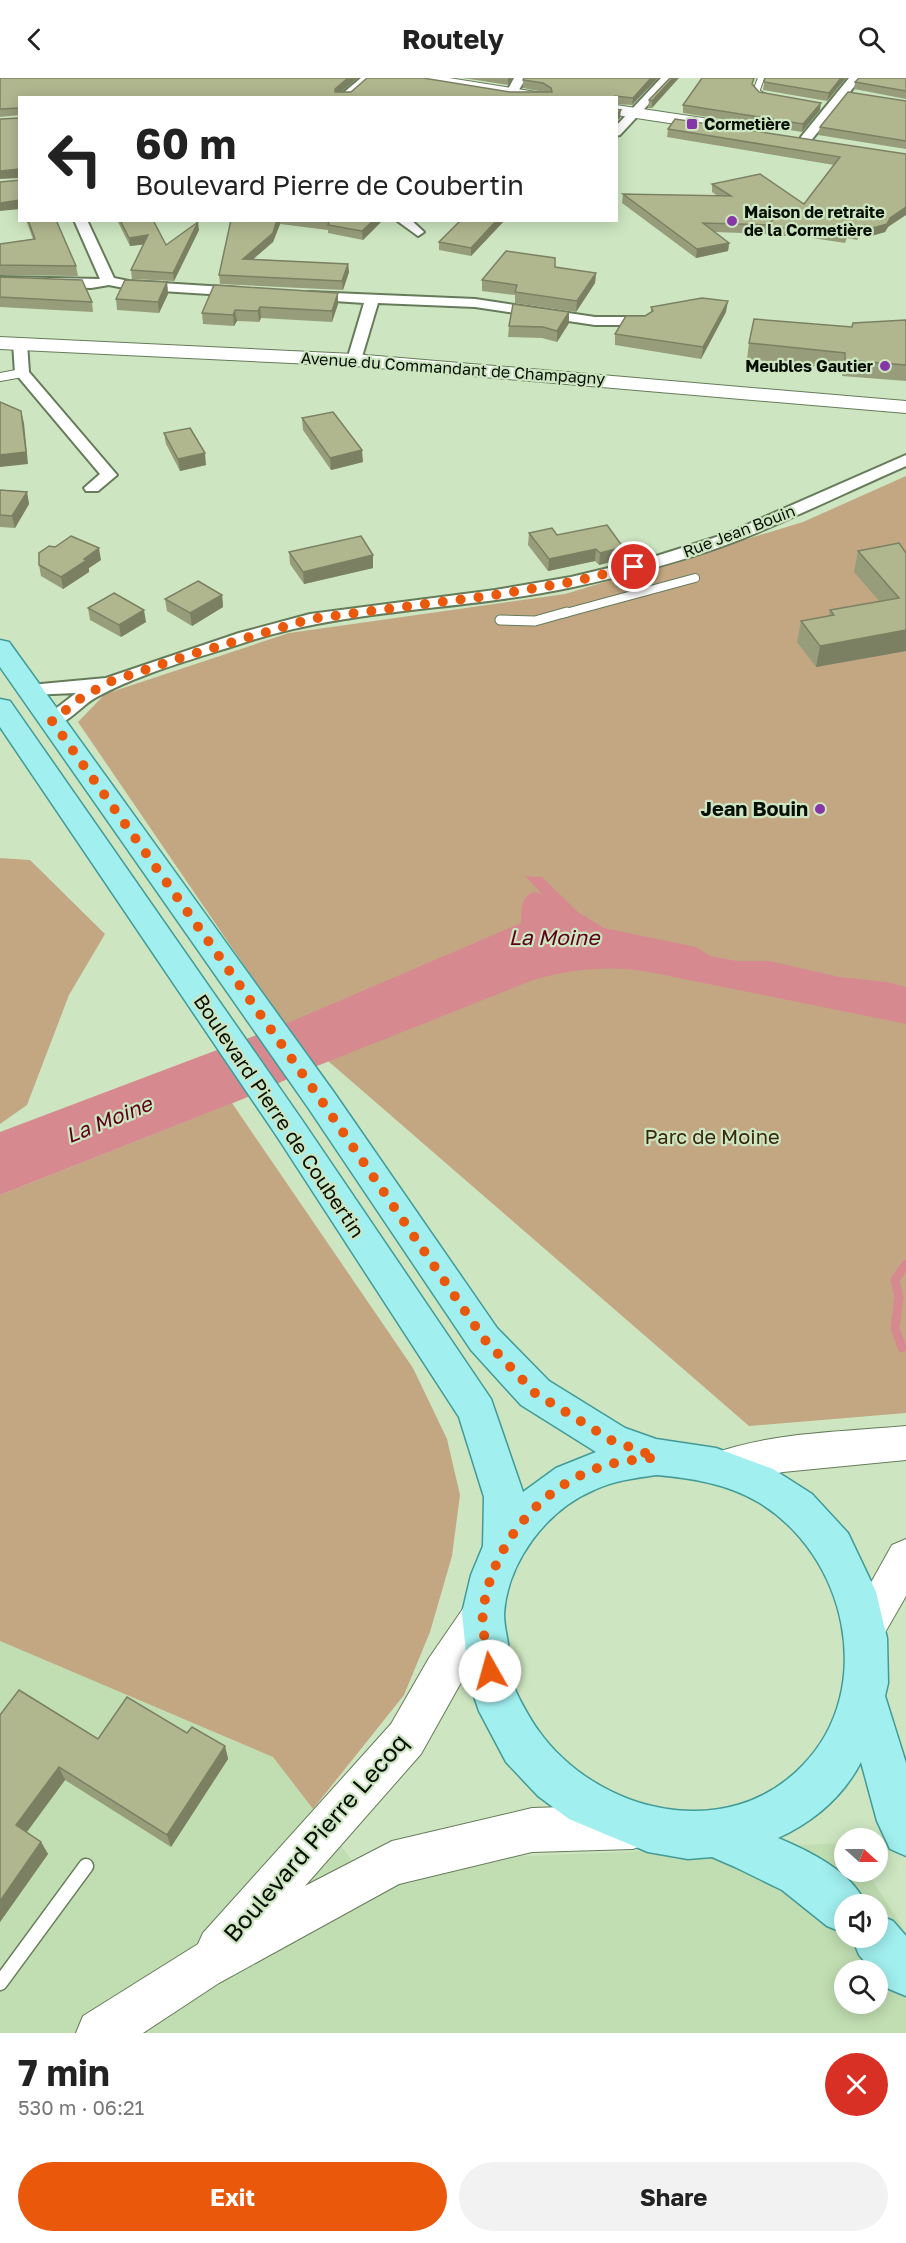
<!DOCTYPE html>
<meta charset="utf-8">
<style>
:root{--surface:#fff;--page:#f2f2f2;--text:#222;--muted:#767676;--accent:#ea580c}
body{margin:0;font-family:"Golos Text",sans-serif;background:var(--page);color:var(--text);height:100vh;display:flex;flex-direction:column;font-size:22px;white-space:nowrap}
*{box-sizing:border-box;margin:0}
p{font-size:20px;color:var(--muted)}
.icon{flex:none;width:33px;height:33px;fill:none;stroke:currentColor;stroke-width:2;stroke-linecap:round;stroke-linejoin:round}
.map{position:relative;height:1955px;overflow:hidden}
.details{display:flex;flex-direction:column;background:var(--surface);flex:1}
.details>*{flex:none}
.top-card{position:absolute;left:18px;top:18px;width:600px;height:126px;border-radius:0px;box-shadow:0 3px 15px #0003;background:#fff;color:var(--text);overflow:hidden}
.needle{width:39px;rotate:111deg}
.buttons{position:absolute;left:834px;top:1750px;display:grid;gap:12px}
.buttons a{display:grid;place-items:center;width:54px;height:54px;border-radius:50%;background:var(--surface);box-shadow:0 3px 15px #0003;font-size:30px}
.pin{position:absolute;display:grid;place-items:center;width:51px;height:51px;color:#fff;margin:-26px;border:3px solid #fff;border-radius:50%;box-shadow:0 2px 6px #0007}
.me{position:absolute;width:66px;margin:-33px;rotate:353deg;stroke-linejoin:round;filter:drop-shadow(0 0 4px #0008)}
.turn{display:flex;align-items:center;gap:21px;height:126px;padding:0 18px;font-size:27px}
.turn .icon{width:78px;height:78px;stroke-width:2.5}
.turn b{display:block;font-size:42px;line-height:51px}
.round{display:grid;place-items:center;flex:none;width:63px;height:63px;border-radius:32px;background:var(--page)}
.overview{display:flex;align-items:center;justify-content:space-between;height:102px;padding:0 18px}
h1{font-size:36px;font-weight:700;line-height:45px}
.cta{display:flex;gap:12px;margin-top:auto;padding:12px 18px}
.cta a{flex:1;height:69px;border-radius:36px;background:var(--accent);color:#fff;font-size:24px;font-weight:700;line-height:69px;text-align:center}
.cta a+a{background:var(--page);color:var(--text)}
header{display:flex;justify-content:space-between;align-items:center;height:78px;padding:0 18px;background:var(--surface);font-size:27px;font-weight:700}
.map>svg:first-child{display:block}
.built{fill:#c1deb2;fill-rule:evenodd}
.green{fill:#c3a783}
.water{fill:#d68a8f}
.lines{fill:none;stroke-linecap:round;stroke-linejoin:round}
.stream{stroke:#d68a8f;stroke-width:9}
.lane-far3-casing{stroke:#667b5a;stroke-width:8}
.lane-far2-casing{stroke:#667b5a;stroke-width:10}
.lane-far1-casing{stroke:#667b5a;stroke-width:11}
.lane-casing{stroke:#667b5a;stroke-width:17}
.street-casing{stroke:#667b5a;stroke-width:4}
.secondary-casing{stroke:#667b5a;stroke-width:2}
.primary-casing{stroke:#429a96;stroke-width:3}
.lane-far3{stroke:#fff;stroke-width:6}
.lane-far2{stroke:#fff;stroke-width:8}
.lane-far1{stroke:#fff;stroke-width:9}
.lane{stroke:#fff;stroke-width:14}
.street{fill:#fff;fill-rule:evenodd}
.secondary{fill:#fff;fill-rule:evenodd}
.primary{fill:#a1efef;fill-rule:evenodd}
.wall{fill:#979d7a}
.shaded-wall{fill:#7b8063}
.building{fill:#b0b78e;stroke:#7b8063;stroke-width:1.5}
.route{stroke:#ea580c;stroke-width:10;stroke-dasharray:0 18}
.poi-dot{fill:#8636a6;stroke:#cde6c1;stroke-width:2}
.labels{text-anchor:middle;stroke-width:4.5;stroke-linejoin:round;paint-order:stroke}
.far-poi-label{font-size:16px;font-weight:bold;fill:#070e04;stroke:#cde6c1;text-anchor:start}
.far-street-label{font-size:16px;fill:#070e04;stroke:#cde6c1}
.poi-label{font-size:20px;font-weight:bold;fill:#070e04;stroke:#cde6c1;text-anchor:end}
.street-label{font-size:20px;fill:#070e04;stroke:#cde6c1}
.park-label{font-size:20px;fill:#39270b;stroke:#cde6c1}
.water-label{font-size:21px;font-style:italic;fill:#5e001a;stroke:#cde6c1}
.near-street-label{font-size:24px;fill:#070e04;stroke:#cde6c1}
</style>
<header><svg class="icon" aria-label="back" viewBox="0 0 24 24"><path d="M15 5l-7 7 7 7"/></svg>Routely<svg class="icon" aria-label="search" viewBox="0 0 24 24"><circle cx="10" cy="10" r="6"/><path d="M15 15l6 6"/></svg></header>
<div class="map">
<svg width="906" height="1955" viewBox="0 0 906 1955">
<rect width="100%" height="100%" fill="#cde6c1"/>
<path class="built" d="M0,1563L273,1679L354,1785L844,1765V1794H867L906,1855V1955H0ZM844,1827H878V1860H844ZM844,1893H878V1926H844Z"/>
<g class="green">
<path d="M906,398V1335L749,1348L282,943L78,644L105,616L289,555L565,516L803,444Z"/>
<path d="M0,780L30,782L105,856L69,917L27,1027L0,1046Z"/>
<path d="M232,1025L413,1290L447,1361L460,1417L452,1478L430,1554L404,1617L313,1731L273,1679L0,1563V1117Z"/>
</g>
<path class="water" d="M525,798L542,799L578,834L604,850L696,869L710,878L737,883H769L840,899L887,904L906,909V946L649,894C609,887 575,891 536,901L317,988L243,1021L0,1117V1054L283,947L521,845C522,831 520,819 534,814L542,816Z"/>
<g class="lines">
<path class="stream" d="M902,1270L895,1250L899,1219L895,1202L906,1186"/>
<defs>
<path id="lane-far3" d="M761,0L756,14L765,19"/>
<g id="lane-far2">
<path d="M0,299L22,295"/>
<path d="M562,536L695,500"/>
</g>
<path id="lane-far1" d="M500,542L535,543L567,534"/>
<path id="lane" d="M0,1905L86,1788"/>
<g id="street">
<path d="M361,0H374L350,20H337Z"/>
<path d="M514,0H526L516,17H508L506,15Z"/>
<path d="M661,0H673L620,57L616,58V48Z"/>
<path d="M849,0H861L809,65H801V59Z"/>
<path d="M74,142H87L114,200L129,203L241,210L248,214L241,218L129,211L109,207L91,210L0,207V199L100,201Z"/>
<path d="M396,142H411L424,154L418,158Z"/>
<path d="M310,214L475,221L595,239H643L650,243L643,247H595L475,229L378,225L361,282L354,286L347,282L364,225L305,221L303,218L305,215Z"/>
<path d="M20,261L27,265L29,294L117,397L98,413H86L84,410L100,396L15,295L13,265Z"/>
<path d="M906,377V388C851,412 796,439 739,462C686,483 628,497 573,509C466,532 353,530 249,563C198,580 142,594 95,620C80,628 64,652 45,647L43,643L45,639L76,615L30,617L24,616L21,612L24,608L30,607L106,600L239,555L310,536L495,512L571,499L650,480L726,456Z"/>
</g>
<g id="secondary">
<path d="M413,0H449L542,15L550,20H510L421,5Z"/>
<path d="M616,27L716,42L724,47L716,52L616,37Z"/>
<path d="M0,259L354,276L906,323V335L354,288L0,271Z"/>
<path d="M906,1348V1382L783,1394L723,1406L709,1401L704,1389L709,1377C771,1354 842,1354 906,1348Z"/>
<path d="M906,1461V1518L883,1558L869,1564L855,1558L849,1544L892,1467Z"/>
<path d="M483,1517L497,1522L503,1536L497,1550L459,1608L421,1676L305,1808L392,1763L532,1730L633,1727L649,1733L655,1749L649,1765L633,1771L532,1774L399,1806L219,1905L143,1955H76L83,1938L198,1866L203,1855L391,1646L429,1580L469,1522Z"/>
</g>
<g id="primary">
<path d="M0,562L9,564L333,1013L497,1250L549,1303L625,1350L656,1361L716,1370L773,1391L812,1416L848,1455L876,1514L887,1560L888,1605L885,1618L906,1685V1778L890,1771L877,1743L861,1684C843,1719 813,1744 778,1760C809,1773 853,1794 866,1827H844V1855L827,1848L782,1812L735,1789L712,1779L688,1781L648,1774L569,1741L538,1718L506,1684L479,1633L469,1604L462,1535L471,1497L483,1468L484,1419L459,1339L278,1060L0,649V621L10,623L302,1042L491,1321L523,1414L556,1390L596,1374L521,1327L471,1272L309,1031L0,589ZM656,1397C692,1400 727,1406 758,1424C847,1477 877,1611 803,1687C728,1766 598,1736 538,1652C532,1644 515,1615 513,1605C510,1595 511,1584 509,1573C508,1561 504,1549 504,1536C507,1485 546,1432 594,1412C613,1403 635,1400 656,1397Z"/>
<path d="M878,1837L893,1843L906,1858V1918L889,1911L878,1898V1893H873L859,1877L852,1860H878Z"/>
</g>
</defs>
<use href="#lane-far3" class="lane-far3-casing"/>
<use href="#lane-far2" class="lane-far2-casing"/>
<use href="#lane-far1" class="lane-far1-casing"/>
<use href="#lane" class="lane-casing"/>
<use href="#street" class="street-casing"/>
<use href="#secondary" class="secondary-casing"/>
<use href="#primary" class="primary-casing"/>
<use href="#lane-far3" class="lane-far3"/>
<use href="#lane-far2" class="lane-far2"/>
<use href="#lane-far1" class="lane-far1"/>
<use href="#lane" class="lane"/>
<use href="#street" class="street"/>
<use href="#secondary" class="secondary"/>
<use href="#primary" class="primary"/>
</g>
<g class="wall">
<path d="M0,0L341,14H544L523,10V2L658,0L632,27L616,26V20H20V37L0,39Z"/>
<path d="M463,0H512L508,7Z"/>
<path d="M670,0L652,30H648L649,22Z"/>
<path d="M765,0H846L827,23L763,12Z"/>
<path d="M906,0V21L854,11L855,4Z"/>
<path d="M753,8L759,14L820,32L802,54L683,35V27Z"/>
<path d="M906,23V71L818,57L820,49Z"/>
<path d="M668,51L906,76L888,149L885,154L871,158L861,155L857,162L847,160L845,165L799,158H769L770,151L768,156L714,154L729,165L728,173L696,180L622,125L623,116L718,118L712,114V106L804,126L834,87L667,59Z"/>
<path d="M26,142H56L76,188L78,198L0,197V166L33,161Z"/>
<path d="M117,142H153L166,167L199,152L174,203L132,201L131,192L144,166L130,168Z"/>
<path d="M231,142H383L363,162L328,155V152L280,146L273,164L253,181L348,186L349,194L343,212L220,206L219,197Z"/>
<path d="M505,142L471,178L439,172V164Z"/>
<path d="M555,189L596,195L595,205L576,234L515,225V217L482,213V202Z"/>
<path d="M0,199L92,224L93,234L0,229Z"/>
<path d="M167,204L168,216L159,235L117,232L116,221Z"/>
<path d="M338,215V226L332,244L261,240L259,244L237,243L234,248L203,246L202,235Z"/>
<path d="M651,229L726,234L701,281L615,267V256L651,234Z"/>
<path d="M569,234V245L557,264L542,260L508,259L509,248Z"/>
<path d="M906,242V303L842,298V292L747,281L749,265L852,249Z"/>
<path d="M302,340L363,384L331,392L303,352Z"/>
<path d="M164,355L206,387L180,393L166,366Z"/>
<path d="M0,412L27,414L29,426L15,450L0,449Z"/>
<path d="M529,455L557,457L623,469L622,481L599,487L595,483L548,493L528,467Z"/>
<path d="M858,473L906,475V573L816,589L797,564L801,543L829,538L830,532L880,524L854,494Z"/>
<path d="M289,474L373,477V490L304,506L290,486Z"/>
<path d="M101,482L89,490V494L63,511L41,498L39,487Z"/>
<path d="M222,517L223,529L192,548L167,533L165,521Z"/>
<path d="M88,530L146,544L121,559L90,542Z"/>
<path d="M0,1637L98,1661L187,1655L225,1668L228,1681L171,1769L65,1702L27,1754L41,1764L48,1776L0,1844Z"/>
</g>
<g class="shaded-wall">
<path d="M348,0H358L336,18L335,11Z"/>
<path d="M508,0H512L508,7Z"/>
<path d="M651,0H658L632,27L633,20Z"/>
<path d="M673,0H679L652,30V23Z"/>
<path d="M841,0H846L827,23L829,15Z"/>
<path d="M821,25L820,32L802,54L803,46Z"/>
<path d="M621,32L620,40L616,44V37Z"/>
<path d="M20,91V100L0,101V93Z"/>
<path d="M20,122V131L0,133V125Z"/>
<path d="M906,129V137L888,149L885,154L871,158L873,150L890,140Z"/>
<path d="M277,142H280V146L273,164L244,189L243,181Z"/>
<path d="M374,142H383L363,162L362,153Z"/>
<path d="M497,142H505L471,178V170Z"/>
<path d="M198,144L199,152L174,203L173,195Z"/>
<path d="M863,147L861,155L857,162L859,153Z"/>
<path d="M148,157L149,166L130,168L129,160Z"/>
<path d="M729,165L728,173L696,180L697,171Z"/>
<path d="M348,186L349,194L343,212L342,203Z"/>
<path d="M596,195L595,205L576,234L577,223Z"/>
<path d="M167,204L168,216L159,235L158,224Z"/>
<path d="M338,215V226L332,244V233Z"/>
<path d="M728,223L726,234L701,281L703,269Z"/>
<path d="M260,229L261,240L259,244L258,233Z"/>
<path d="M235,232L237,243L234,248L233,237Z"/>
<path d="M569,234V245L557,264V253Z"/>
<path d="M21,333L24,345L28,386L0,389V377Z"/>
<path d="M362,372L363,384L331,392L330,380Z"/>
<path d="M205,375L206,387L180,393L178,381Z"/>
<path d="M27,414L29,426L15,450L12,438Z"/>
<path d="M623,469L622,481L599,487L600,475Z"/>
<path d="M99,470L101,482L89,490V494L63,511L61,499L84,481Z"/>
<path d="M596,471L595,483L548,493L549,481Z"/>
<path d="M373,477V490L304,506L303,494Z"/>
<path d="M222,517L223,529L192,548L190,535Z"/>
<path d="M144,532L146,544L121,559L119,547Z"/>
<path d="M906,552V573L816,589L820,568Z"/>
<path d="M225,1668L228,1681L171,1769L167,1757Z"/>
<path d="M59,1689L65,1702L23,1759L16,1747Z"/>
<path d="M41,1764L48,1776L0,1844V1823Z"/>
</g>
<g class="building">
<path d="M0,0H348L335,11V14H351L367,0H423L510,14H552L551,10L543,5L523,2L524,0H651L633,20L615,18V20H20V30L0,31Z"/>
<path d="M670,0H673L652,23L649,22Z"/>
<path d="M702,0H754L752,6L759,14L821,25L803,46L683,27Z"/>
<path d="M765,0H841L829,15L764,4Z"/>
<path d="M859,0H906V13L855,4Z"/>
<path d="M848,14L906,23V63L820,49Z"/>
<path d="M616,31L621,32L616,37Z"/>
<path d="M20,40V91L0,93V41Z"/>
<path d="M675,41L906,76V129L890,140L887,146L873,150L863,147L859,153L848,152L846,157L800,150H770L772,142L769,147L703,145L729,165L697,171L623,116L731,118L712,106L760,96L804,126L840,79L668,51Z"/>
<path d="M20,102V122L0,125V104Z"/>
<path d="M28,142H56L76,188L0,187V166L35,161Z"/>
<path d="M120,142H153L166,167L198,144L173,195L131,192L148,157L129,160Z"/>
<path d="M231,142H277L273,155L243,181L348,186L342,203L219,197Z"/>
<path d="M317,142H374L362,153L328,147L329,144Z"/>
<path d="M461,142H497L471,170L439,164Z"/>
<path d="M506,173L555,180V189L596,195L577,223L515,214L517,207L482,202Z"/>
<path d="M0,199L82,202L92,224L0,219Z"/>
<path d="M125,202L167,204L158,224L116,221Z"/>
<path d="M214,207L338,215L332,233L260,229L258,233L235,232L233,237L202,235Z"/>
<path d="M702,220L728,223L703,269L615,256L626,238H645L653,233L651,229Z"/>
<path d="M513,226L569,234L557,253L543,249L509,248Z"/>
<path d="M754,241L852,249L853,245L906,242V287L845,282V275L749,265Z"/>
<path d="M0,324L21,333L26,374L0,377Z"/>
<path d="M333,334L362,372L330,380L302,340Z"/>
<path d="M190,350L205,375L178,381L164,355Z"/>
<path d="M0,412L27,414L12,438L0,437Z"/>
<path d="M607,447L623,469L600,475L596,471L549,481L529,455L552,450L557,457Z"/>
<path d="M71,458L99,470L84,481L87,482L61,499L39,487V475L49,468L55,469Z"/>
<path d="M361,458L373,477L303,494L289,474Z"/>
<path d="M899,465L906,475V552L820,568L801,543L834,537L830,532L899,520L858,473Z"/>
<path d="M198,503L222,517L190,535L165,521Z"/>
<path d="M114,515L144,532L119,547L88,530Z"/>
<path d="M19,1612L98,1661L127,1619L187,1655L192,1649L225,1668L167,1757L59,1689L16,1747L41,1764L0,1823V1637Z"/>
</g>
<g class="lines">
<path class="route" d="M490,1593C488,1574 481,1552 483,1533C492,1465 544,1403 611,1386C625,1382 642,1382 656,1379L611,1362L535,1315L484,1261L321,1022L52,643L81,620L109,604L186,578L310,541L495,517L571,504L634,489"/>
</g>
<g class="poi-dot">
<rect x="686" y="40" width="12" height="12" rx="3"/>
<circle cx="732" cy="143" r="6"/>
<circle cx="885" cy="288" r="6"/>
<circle cx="820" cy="731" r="6"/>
</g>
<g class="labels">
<g class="far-poi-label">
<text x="704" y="52">Cormetière</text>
<text x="744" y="140">Maison de retraite<tspan x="744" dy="18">de la Cormetière</tspan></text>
<text x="873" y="294" text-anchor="end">Meubles Gautier</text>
</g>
<g class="far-street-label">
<text transform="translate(453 290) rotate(4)" y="6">Avenue du Commandant de Champagny</text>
<text transform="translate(739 453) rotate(-21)" y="6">Rue Jean Bouin</text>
</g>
<g class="poi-label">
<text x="808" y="738">Jean Bouin</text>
</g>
<g class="street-label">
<text transform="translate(279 1038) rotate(56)" y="7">Boulevard Pierre de Coubertin</text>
</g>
<g class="park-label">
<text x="712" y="1066">Parc de Moine</text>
</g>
<g class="water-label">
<text x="554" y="867">La Moine</text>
<text transform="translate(109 1042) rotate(-22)" y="7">La Moine</text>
</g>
<g class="near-street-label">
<text transform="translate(316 1760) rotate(-49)" y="8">Boulevard Pierre Lecoq</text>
</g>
</g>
</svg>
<div class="buttons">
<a><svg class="needle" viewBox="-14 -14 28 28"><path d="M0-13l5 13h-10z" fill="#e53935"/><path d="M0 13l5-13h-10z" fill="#767676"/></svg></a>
<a><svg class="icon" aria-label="sound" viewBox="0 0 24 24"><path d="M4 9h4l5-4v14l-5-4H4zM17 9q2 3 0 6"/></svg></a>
<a><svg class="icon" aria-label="search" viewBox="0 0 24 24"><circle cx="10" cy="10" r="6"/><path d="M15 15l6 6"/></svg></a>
</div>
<div class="pin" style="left:634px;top:489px;background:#d93025"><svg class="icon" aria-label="arrive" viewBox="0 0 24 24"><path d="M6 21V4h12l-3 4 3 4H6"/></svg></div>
<svg class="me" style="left:490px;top:1593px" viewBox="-20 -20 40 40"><circle r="19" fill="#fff"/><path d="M0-13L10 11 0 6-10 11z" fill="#ea580c"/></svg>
<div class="top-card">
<div class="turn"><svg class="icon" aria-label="left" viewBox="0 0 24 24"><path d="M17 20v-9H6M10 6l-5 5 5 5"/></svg><div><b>60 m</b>Boulevard Pierre de Coubertin</div></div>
</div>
</div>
<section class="details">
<div class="overview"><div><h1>7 min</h1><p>530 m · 06:21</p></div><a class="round" style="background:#d93025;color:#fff"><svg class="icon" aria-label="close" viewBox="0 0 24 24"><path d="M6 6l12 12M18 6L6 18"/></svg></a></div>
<div class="cta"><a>Exit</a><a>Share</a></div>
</section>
